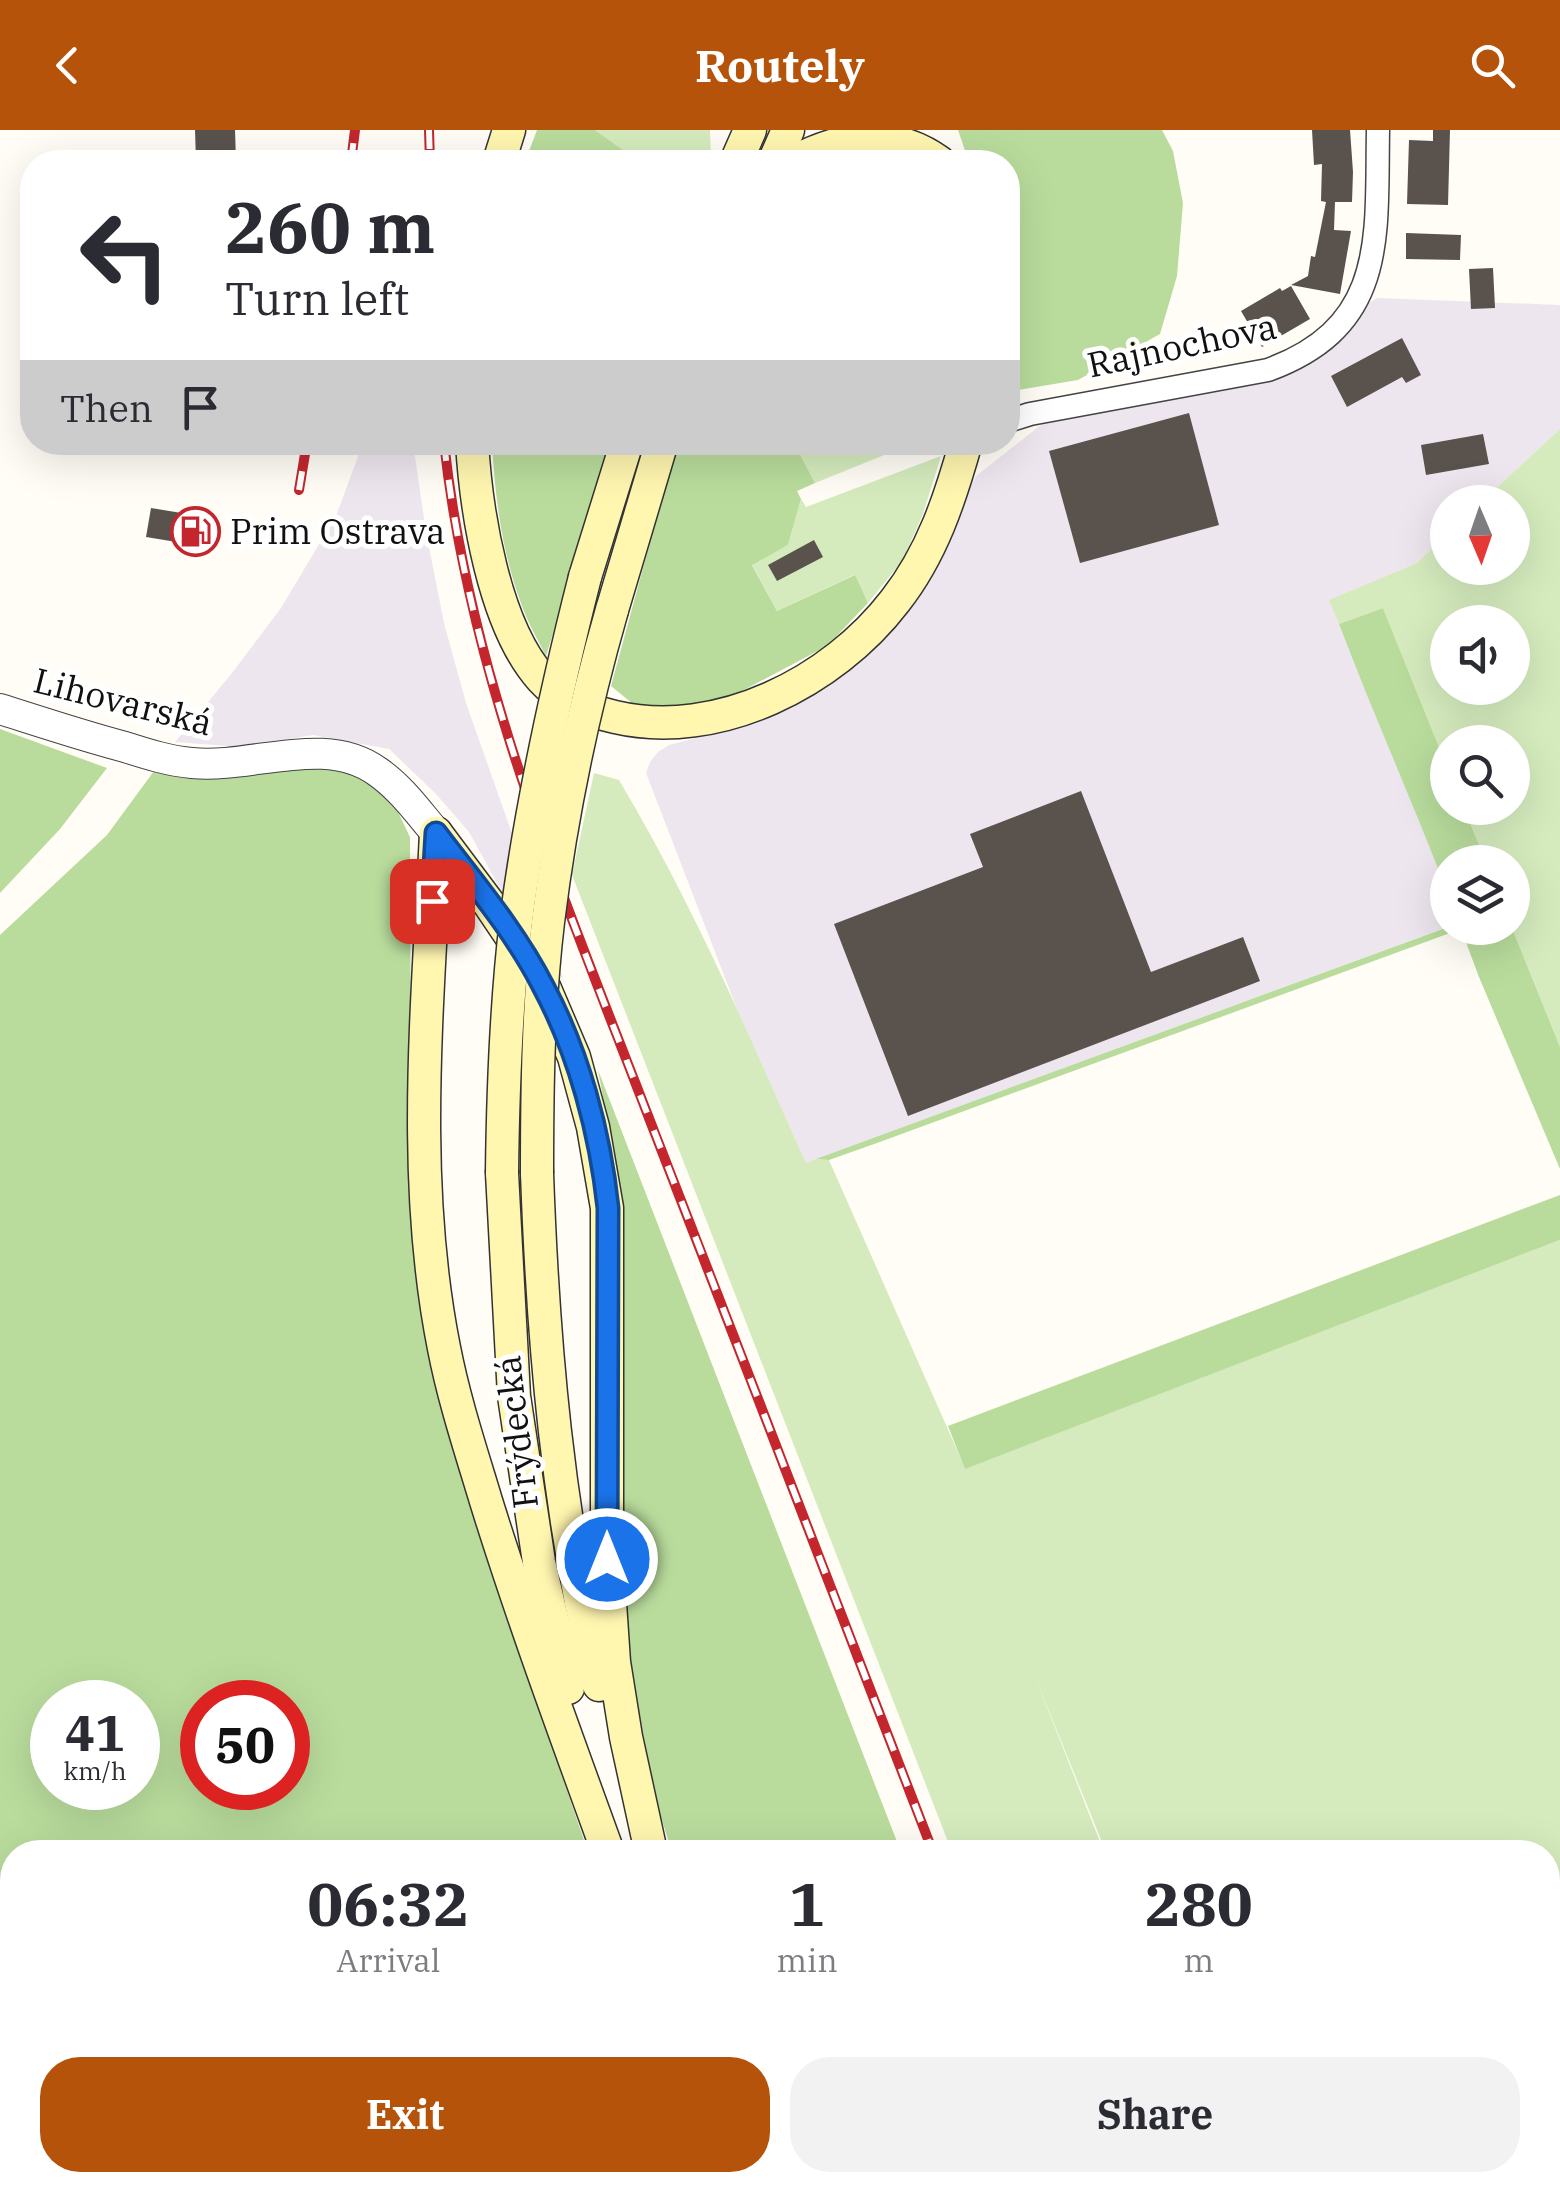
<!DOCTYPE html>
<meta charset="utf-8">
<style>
:root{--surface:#fff;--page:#f2f2f3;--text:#2b2b33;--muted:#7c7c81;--accent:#b45309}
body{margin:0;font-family:"IBM Plex Serif",serif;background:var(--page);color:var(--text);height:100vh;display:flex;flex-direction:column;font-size:38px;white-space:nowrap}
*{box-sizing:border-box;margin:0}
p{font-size:32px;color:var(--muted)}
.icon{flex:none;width:55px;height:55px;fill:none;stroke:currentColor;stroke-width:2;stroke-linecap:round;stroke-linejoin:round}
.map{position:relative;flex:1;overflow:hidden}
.details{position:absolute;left:0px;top:1710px;width:1560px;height:352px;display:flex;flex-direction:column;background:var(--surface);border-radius:40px 40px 0 0;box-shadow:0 10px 40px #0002}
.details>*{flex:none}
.top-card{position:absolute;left:20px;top:20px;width:1000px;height:305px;border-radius:40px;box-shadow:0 10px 40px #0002;background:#fff;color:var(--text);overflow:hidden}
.needle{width:65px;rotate:178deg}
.fabs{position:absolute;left:1430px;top:355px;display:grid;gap:20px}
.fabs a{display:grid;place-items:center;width:100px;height:100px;border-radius:50%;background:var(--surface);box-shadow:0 10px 40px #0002;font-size:50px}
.speed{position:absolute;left:30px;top:1550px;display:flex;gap:20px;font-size:50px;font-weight:700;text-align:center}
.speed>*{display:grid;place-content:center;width:130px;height:130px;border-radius:50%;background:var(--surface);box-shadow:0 10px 40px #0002;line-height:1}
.speed small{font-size:25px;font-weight:400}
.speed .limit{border:15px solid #d22;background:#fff;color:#111}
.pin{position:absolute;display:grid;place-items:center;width:85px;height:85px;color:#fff;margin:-42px;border-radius:20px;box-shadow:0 5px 15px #0006}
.me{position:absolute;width:110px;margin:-55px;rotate:0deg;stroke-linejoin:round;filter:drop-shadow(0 0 8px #0008)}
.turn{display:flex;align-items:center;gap:35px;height:210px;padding:0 40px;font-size:45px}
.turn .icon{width:130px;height:130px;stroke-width:2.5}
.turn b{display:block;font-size:70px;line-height:85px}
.then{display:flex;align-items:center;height:95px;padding:0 40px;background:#0003;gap:20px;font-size:38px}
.eta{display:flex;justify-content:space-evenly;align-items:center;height:170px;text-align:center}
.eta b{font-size:60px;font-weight:700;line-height:70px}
.cta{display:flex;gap:20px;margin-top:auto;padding:20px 40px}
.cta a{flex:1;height:115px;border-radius:40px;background:var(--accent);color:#fff;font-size:40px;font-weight:700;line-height:115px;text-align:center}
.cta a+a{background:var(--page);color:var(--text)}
header{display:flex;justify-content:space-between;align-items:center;height:130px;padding:0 40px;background:var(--accent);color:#fff;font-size:45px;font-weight:700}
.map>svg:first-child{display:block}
.industrial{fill:#eee6ef}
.green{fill:#d5ebbd;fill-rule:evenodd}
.forest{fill:#b9dc9c;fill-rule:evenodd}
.building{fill:#5a524d}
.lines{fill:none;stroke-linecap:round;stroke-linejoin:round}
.minor-casing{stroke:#444;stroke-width:25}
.tertiary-casing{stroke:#444;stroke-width:32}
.secondary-casing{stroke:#333;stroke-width:35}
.minor{stroke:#fff;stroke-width:22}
.tertiary{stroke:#fff;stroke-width:30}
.secondary{stroke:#fff6b0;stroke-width:32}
.rail-casing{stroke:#c4262e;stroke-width:10}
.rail{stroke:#fff;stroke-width:6;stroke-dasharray:19;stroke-linecap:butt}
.secondary-bridge-casing{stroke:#333;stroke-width:35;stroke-linecap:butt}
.secondary-bridge{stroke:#fff6b0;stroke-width:32}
.route-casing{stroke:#114b97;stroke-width:25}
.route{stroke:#1a73e8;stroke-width:18}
.labels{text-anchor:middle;stroke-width:10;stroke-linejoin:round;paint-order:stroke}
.street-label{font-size:35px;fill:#111;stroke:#fff}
.poi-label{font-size:35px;fill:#111;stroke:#fff;text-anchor:start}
</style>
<header><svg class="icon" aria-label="back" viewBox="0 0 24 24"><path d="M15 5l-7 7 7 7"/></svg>Routely<svg class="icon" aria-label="search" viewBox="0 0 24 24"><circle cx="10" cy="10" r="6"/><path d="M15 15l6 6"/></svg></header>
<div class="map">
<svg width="1560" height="2062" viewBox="0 0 1560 2062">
<rect width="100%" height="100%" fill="#fffdf5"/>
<g class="industrial">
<path d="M1377,168L1560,175V299L1481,372H1448L1447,404L1417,433L1330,470L1355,536L1410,663L1447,762V797L806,1033L737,879L646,643L650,632L658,622L669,615L727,600L861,525L909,480L976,346L1041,295L1268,238Z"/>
<path d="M363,313H413L426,402L444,493L466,573L564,851L498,755L469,702L436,664L389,619L313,605L241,617L175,612L232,543L281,478L336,386Z"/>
</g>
<g class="green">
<path d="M595,0H710L711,32H640Z"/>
<path d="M1560,299V917L1512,798V732H1486L1464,678H1512V612H1448L1447,637L1383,478L1339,494L1329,470L1417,433L1447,404L1448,438H1512V372H1481ZM1448,492H1512V558H1448Z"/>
<path d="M794,313H914L815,353Z"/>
<path d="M941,326L923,384L902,431L868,473L854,445L777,481L752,434L788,415L801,369L806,377Z"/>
<path d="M594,643L619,650C692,772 748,903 806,1033L816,1029L829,1030L965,1338L1560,1110V2062H1087L1082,2050H1548V1722H1106L1034,1544L1104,1722H952L572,745Z"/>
<path d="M303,2050H405L409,2062H305Z"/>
</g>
<g class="forest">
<path d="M537,0H595L640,32H525Z"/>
<path d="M958,0H1162L1173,21L1183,73L1177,146L1160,204L1078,250L1018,260L1008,244V32H969Z"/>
<path d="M492,313H612L546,526C538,510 528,493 522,476C502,423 495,368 492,313Z"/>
<path d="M677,313H794L815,353L797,361L801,369L788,415L752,435L777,481L855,445L868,473L827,516L706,580L644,583L611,556Z"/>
<path d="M1383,478L1447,637L1448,678H1464L1486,732H1448L1447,762C1413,672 1373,584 1339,494Z"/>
<path d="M0,599L107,638L60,699L0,763Z"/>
<path d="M256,638L347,639L389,663L410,707L411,1000L511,1497L588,1722H12V1814L0,1812V805L107,705L154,641ZM52,1572H138V1658H52ZM202,1572H288V1658H202Z"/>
<path d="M1448,797L1512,798L1560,917V1039L1479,847L1461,799L877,1013L829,1030L816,1029Z"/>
<path d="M598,940L901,1722H672L638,1614L622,1537L609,1000Z"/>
<path d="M1560,1065V1110L965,1339L948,1296Z"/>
<path d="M0,1852L12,1855V2039L0,2036Z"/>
<path d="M52,2050H275V2062H103L83,2060Z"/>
<path d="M405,2050H706L710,2062H409Z"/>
<path d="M791,2050H1028L1033,2062H795Z"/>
</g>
<g class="building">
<path d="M195,0H235L236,32H196Z"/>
<path d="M1312,0H1350L1353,42L1352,72H1335L1334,100L1351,101L1340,164L1291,155L1308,146L1311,126L1315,127L1326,72L1321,71L1322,34L1314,35Z"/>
<path d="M1433,0H1450L1448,75L1407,74L1409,10L1433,11Z"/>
<path d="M1406,103L1461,105L1460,130L1406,129Z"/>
<path d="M1493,138L1495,178L1471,179L1469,139Z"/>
<path d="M1291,156L1310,189L1262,217L1241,181L1280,158L1282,161Z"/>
<path d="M1402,208L1421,245L1406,253L1402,247L1347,277L1331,246Z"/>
<path d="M1189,283L1219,395L1080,433L1049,321Z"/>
<path d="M1483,304L1489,334L1426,345L1421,315Z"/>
<path d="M151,378L212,388L207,417L146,407Z"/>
<path d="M814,410L823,427L777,451L768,435Z"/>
<path d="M1081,661L1151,842L1243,807L1260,851L908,986L834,794L983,737L970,704Z"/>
</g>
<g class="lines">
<defs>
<path id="minor" d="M1008,291L1030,284L1268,240C1388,196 1376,107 1378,0"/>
<path id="tertiary" d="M0,579C41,592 83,606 125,617C147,624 169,631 192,633C253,639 325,603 378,642C401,658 418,682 436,703"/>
<g id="secondary">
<path d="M499,32L509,0"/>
<path d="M736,32L750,0"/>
<path d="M774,32L788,0"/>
<path d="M794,32C843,5 895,0 939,32"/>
<path d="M472,312C476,382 494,496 542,549C561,570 589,581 615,587C718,611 833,552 895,471C932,424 950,369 966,312"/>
<path d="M585,447L627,312"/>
<path d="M612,480L662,312"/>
<path d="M436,703L490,775L542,852L574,927L593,997L607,1078V1429L614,1532L626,1607L651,1722"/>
<path d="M436,703C428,874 410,1048 444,1218C454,1270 471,1321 486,1371C523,1490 566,1606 608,1722"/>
<path d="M502,1043L514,1266L539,1432L568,1558"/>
<path d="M537,1043C543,1215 558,1387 599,1555"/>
<path d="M729,2050L734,2062"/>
<path d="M765,2050L769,2062"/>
</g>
</defs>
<use href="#minor" class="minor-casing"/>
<use href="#tertiary" class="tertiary-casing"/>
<use href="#secondary" class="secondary-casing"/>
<use href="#minor" class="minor"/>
<use href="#tertiary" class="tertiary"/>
<use href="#secondary" class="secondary"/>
<defs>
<g id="rail">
<path d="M429,0L430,32"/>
<path d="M351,32L355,0"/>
<path d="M444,312C469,546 563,765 647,983C743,1229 838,1476 933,1722"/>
<path d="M299,360L307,312"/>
<path d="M1045,2050L1050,2062"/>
</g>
</defs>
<use href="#rail" class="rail-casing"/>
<use href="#rail" class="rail"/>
<defs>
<g id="secondary-bridge">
<path d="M502,1043C503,959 506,875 516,791C531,675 556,561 585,447"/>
<path d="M537,1043C537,959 538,875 548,792C561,687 583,581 612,480"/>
</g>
</defs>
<use href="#secondary-bridge" class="secondary-bridge-casing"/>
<use href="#secondary-bridge" class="secondary-bridge"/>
</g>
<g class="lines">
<defs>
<path id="route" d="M432,771L436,703C473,752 515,801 543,856C579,923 600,1003 608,1078L607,1429"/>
</defs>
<use href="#route" class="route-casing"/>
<use href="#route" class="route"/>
</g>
<defs>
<symbol id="fuel-ring" viewBox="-11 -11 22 22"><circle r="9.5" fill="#fff" stroke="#c4262e" stroke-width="1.5"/><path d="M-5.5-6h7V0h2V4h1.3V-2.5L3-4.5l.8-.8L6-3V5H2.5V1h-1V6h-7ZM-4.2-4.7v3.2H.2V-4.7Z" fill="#c4262e"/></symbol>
</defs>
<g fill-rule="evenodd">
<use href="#fuel-ring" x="168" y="374" width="55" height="55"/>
</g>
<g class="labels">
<g class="street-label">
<text transform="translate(1182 216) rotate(-12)" y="12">Rajnochova</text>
<text transform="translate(123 572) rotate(14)" y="12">Lihovarská</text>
<text transform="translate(517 1302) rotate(-97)" y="12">Frýdecká</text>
</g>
<g class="poi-label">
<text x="230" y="414">Prim Ostrava</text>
</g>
</g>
</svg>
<div class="fabs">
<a><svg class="needle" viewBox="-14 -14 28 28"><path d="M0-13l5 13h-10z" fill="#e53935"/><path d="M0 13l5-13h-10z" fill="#7c7c81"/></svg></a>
<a><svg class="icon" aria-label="sound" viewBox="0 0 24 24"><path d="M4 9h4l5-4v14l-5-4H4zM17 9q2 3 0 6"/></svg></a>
<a><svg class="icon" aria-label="search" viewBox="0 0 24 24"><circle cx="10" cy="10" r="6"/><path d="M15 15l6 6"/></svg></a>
<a><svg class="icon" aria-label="layers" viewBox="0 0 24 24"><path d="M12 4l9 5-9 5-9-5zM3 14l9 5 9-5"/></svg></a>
</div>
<div class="speed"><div>41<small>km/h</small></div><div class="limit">50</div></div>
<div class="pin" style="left:432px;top:771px;background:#d93025"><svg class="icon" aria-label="arrive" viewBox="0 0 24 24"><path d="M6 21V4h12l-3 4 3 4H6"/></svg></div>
<svg class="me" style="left:607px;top:1429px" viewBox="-20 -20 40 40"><circle r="17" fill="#1a73e8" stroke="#fff" stroke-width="3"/><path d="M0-11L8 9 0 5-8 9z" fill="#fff"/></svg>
<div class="top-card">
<div class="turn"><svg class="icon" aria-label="left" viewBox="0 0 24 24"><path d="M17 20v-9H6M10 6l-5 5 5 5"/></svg><div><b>260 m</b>Turn left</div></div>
<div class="then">Then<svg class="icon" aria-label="arrive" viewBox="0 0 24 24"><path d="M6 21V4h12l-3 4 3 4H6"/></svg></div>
</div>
<section class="details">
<div class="eta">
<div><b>06:32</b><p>Arrival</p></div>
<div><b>1</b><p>min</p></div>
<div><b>280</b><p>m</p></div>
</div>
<div class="cta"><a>Exit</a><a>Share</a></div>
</section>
</div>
